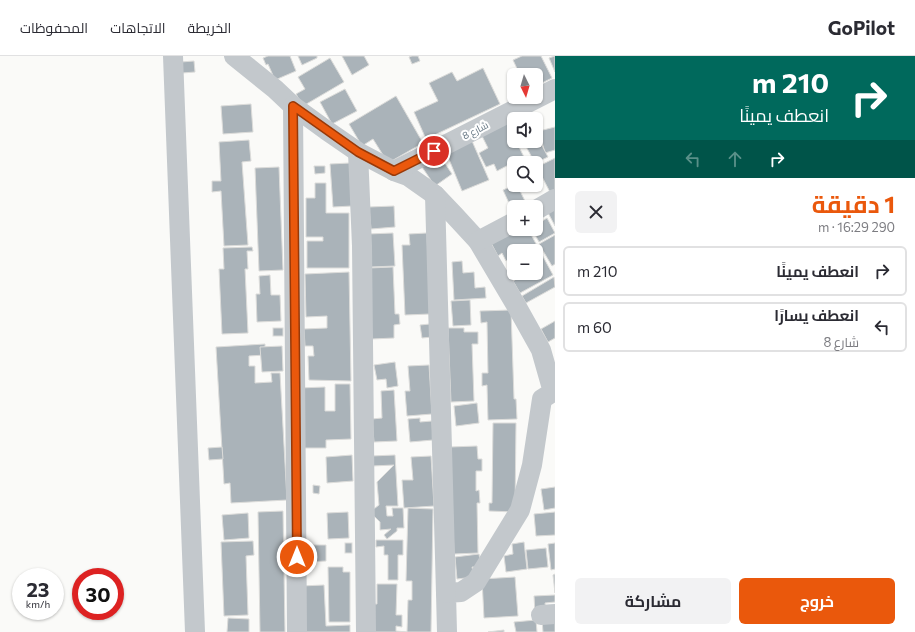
<!DOCTYPE html>
<html lang="ar">
<meta charset="utf-8">
<style>
:root{--surface:#fff;--page:#f2f2f3;--text:#2b2b33;--muted:#7c7c81;--line:#e1e1e2;--accent:#ea580c}
body{margin:0;font-family:Commissioner,Cairo,sans-serif;background:var(--page);color:var(--text);direction:rtl;height:100vh;display:flex;flex-direction:column;font-size:15px;white-space:nowrap}
*{box-sizing:border-box;margin:0}
p{font-size:13px;color:var(--muted)}
.icon{flex:none;width:22px;height:22px;fill:none;stroke:currentColor;stroke-width:2;stroke-linecap:round;stroke-linejoin:round}
.map{position:relative;flex:1;overflow:hidden;direction:ltr}
.sheet{display:flex;flex-direction:column;background:var(--surface);width:360px}
.sheet>*{flex:none}
.hud{background:#00695c;color:#fff;overflow:hidden}
.needle{width:26px;rotate:175deg}
.tools{position:absolute;left:507px;top:12px;display:grid;gap:8px}
.tools a{display:grid;place-items:center;width:36px;height:36px;border-radius:6px;background:var(--surface);box-shadow:0 1px 3px #0004;font-size:20px}
.speed{position:absolute;left:12px;top:512px;display:flex;gap:8px;font-size:20px;font-weight:700;text-align:center}
.speed>*{display:grid;place-content:center;width:52px;height:52px;border-radius:50%;background:var(--surface);box-shadow:0 1px 3px #0004;line-height:1}
.speed small{font-size:10px;font-weight:400}
.speed .limit{border:6px solid #d22;background:#fff;color:#111}
.pin{position:absolute;display:grid;place-items:center;width:34px;height:34px;color:#fff;margin:-17px;border:2px solid #fff;border-radius:50%;box-shadow:0 1px 4px #0007}
.me{position:absolute;width:44px;margin:-22px;rotate:0deg;stroke-linejoin:round;filter:drop-shadow(0 0 3px #0008)}
.turn{display:flex;align-items:center;gap:14px;height:84px;padding:0 20px;font-size:18px}
.turn .icon{width:52px;height:52px;stroke-width:2.5}
.turn b{display:block;font-size:28px;line-height:34px}
.lanes{display:flex;align-items:center;height:38px;padding:0 20px;background:#0003;justify-content:center;gap:20px;direction:ltr}
.lanes .off{opacity:.35}
.round{display:grid;place-items:center;flex:none;width:42px;height:42px;border-radius:6px;background:var(--page)}
.head{display:flex;align-items:center;justify-content:space-between;height:68px;padding:0 20px}
h1{font-size:24px;font-weight:700;line-height:30px;color:var(--accent)}
.button{display:flex;gap:8px;margin-top:auto;padding:8px 20px}
.button a{flex:1;height:46px;border-radius:6px;background:var(--accent);color:#fff;font-size:16px;font-weight:700;line-height:46px;text-align:center}
.button a+a{background:var(--page);color:var(--text)}
ul{padding:0;list-style:none}
li{display:flex;align-items:center;gap:12px;height:50px;margin:0 8px 6px;padding:0 12px;border:2px solid var(--line);border-radius:6px}
li div{flex:1}
li b{display:block;font-size:15px}
li em{font-style:normal}
header{display:flex;align-items:center;gap:24px;box-sizing:border-box;height:56px;padding:0 20px;background:var(--surface);border-bottom:1px solid var(--line)}
header strong{font-size:19px}
nav{display:flex;gap:22px;margin-inline-start:auto;font-size:14px}
main{display:flex;flex:1;min-height:0}
.map>svg:first-child{display:block}
.building{fill:#aab3b9;stroke:#dcdcda}
.lines{fill:none;stroke-linecap:round;stroke-linejoin:round}
.minor{stroke:#c3c8cc;stroke-width:20}
.route-casing{stroke:#983908;stroke-width:10}
.route{stroke:#ea580c;stroke-width:7}
.labels{text-anchor:middle;stroke-width:4;stroke-linejoin:round;paint-order:stroke}
.street-label{font-size:10px;fill:#657683;stroke:#fff}
</style>
<header>
<strong>GoPilot</strong>
<nav><a>الخريطة</a><a>الاتجاهات</a><a>المحفوظات</a></nav>
</header>
<main>
<section class="sheet">
<div class="hud">
<div class="turn"><svg class="icon" aria-label="right" viewBox="0 0 24 24"><path d="M7 20v-9h11M14 6l5 5-5 5"/></svg><div><b>210 m</b>انعطف يمينًا</div></div>
<div class="lanes"><svg class="icon off" aria-label="left" viewBox="0 0 24 24"><path d="M17 20v-9H6M10 6l-5 5 5 5"/></svg><svg class="icon off" aria-label="ahead" viewBox="0 0 24 24"><path d="M12 20V5M6 11l6-6 6 6"/></svg><svg class="icon" aria-label="right" viewBox="0 0 24 24"><path d="M7 20v-9h11M14 6l5 5-5 5"/></svg></div>
</div>
<div class="head"><div><h1>1 دقيقة</h1><p>290 m · 16:29</p></div><a class="round"><svg class="icon" aria-label="close" viewBox="0 0 24 24"><path d="M6 6l12 12M18 6L6 18"/></svg></a></div>
<ul>
<li><svg class="icon" aria-label="right" viewBox="0 0 24 24"><path d="M7 20v-9h11M14 6l5 5-5 5"/></svg><div><b>انعطف يمينًا</b></div><em>210 m</em></li>
<li><svg class="icon" aria-label="left" viewBox="0 0 24 24"><path d="M17 20v-9H6M10 6l-5 5 5 5"/></svg><div><b>انعطف يسارًا</b><p>شارع 8</p></div><em>60 m</em></li>
</ul>
<div class="button"><a>خروج</a><a>مشاركة</a></div>
</section>
<div class="map">
<svg width="555" height="576" viewBox="0 0 555 576">
<rect width="100%" height="100%" fill="#fafaf8"/>
<g class="building">
<path d="M268,0H290L296,15L275,24L268,8L266,9L263,2Z"/>
<path d="M298,0H317V2L302,9Z"/>
<path d="M342,0H364L369,9L352,19Z"/>
<path d="M412,0H418L420,5L412,8L409,1Z"/>
<path d="M522,0H541L552,22L536,30V19H520L513,4Z"/>
<path d="M555,0V16L549,2Z"/>
<path d="M330,2L344,26L303,50L296,38L305,33L298,21Z"/>
<path d="M194,5L195,16L182,17L181,6Z"/>
<path d="M483,12L500,48L426,83L414,56L438,45L429,27L452,16L457,25Z"/>
<path d="M345,33L357,55L332,68L320,46Z"/>
<path d="M396,40L423,87L388,107L373,83L362,90L349,68Z"/>
<path d="M251,48L253,76L223,78L221,50Z"/>
<path d="M524,56L528,63H514V67L512,62Z"/>
<path d="M507,67L514,82V85H516L524,101L497,115L494,108L486,111L479,97L488,92L482,80Z"/>
<path d="M555,71V94L545,97L539,75Z"/>
<path d="M536,78L548,101L535,107L523,85H536Z"/>
<path d="M249,84L251,105L242,106L248,189L224,190L221,135L212,136V125H221L219,86Z"/>
<path d="M472,85L489,124L462,135L446,96Z"/>
<path d="M440,100L452,118L435,130L422,111Z"/>
<path d="M555,102V139L552,140L537,111Z"/>
<path d="M350,107L352,150L333,151L330,108Z"/>
<path d="M314,110H325V117L315,118Z"/>
<path d="M279,111L283,214L259,215L255,112Z"/>
<path d="M315,127H326V157H349V212H307V185H323V181H306V142H315Z"/>
<path d="M514,129H517L528,151H514V158L503,134Z"/>
<path d="M555,148V170L546,153Z"/>
<path d="M394,150L395,171L371,173L369,151Z"/>
<path d="M547,162L555,177L539,186L532,173H536V169Z"/>
<path d="M514,173H528L553,219L520,237L513,225L520,221L518,217L511,221L507,214L514,210V217H536V195H514V200L506,205L502,197L498,200L490,185Z"/>
<path d="M393,177L395,210L370,211L368,178Z"/>
<path d="M427,177L430,258L405,259L402,189H410L409,178Z"/>
<path d="M555,179V208L552,210L539,188Z"/>
<path d="M252,191L253,195H247L248,213H245L248,277L222,278L219,213H224L223,192Z"/>
<path d="M462,205L463,217L474,216L475,232L485,231L486,242L454,244L452,206Z"/>
<path d="M393,211L395,258H399L400,268L394,269V282L372,283L369,212Z"/>
<path d="M349,216L351,325L309,324L308,300H314L313,290H305L304,273L327,272V260L306,261L305,218Z"/>
<path d="M270,219L271,239H280L281,265L257,266L256,238H260L259,220Z"/>
<path d="M554,221L555,231L526,247L522,240Z"/>
<path d="M470,244L471,269L453,270L451,245Z"/>
<path d="M511,254L514,343H516L517,363L488,364L487,329L482,330V317H488L487,266L481,267L480,255Z"/>
<path d="M555,265V282L548,286L541,273Z"/>
<path d="M430,268L432,281L422,282L420,269Z"/>
<rect x="273" y="272" width="10" height="8"/>
<path d="M448,272H464V276H478V288H472L474,345L451,346Z"/>
<path d="M265,288V299L249,300V310H255V327L272,326L271,317H280L287,444L231,447L230,427L224,428L216,291Z"/>
<path d="M282,290L283,315L262,316L260,291Z"/>
<path d="M395,306L398,330L387,332L386,323L377,324L374,309Z"/>
<path d="M429,309L432,358L407,360L405,335H410L408,310Z"/>
<path d="M335,328H350L351,383L326,384V392H303L299,332L325,331V355H335Z"/>
<path d="M394,334L397,385L374,386L372,363L382,362L381,335Z"/>
<path d="M477,347L479,367L456,370L454,350Z"/>
<path d="M420,362V366L432,365L433,384L410,386L408,363Z"/>
<path d="M493,367H516L515,456L489,455V447H492Z"/>
<path d="M477,390L478,403H482V415H476V435L479,434L480,447H477L478,497L454,498L450,391Z"/>
<path d="M222,391L223,403L209,404L208,392Z"/>
<path d="M352,399L353,425L327,427L326,401Z"/>
<path d="M395,399L398,450H386L387,460H393L392,452H403L404,472H397V475L387,483L384,479L391,473L380,474V466L370,456L379,449L377,426L394,409L372,410L371,400Z"/>
<path d="M431,400L434,450L404,452L402,424H413L411,401Z"/>
<path d="M313,429L320,430L319,438L313,437Z"/>
<path d="M555,431V452L544,454L541,433Z"/>
<path d="M408,452L433,453L431,576H371V548H377V528H397L396,559H402V571L396,570V575L407,576L408,544H412V525H406Z"/>
<path d="M283,455L285,576H260L258,456Z"/>
<path d="M348,456L349,482L328,483L327,457Z"/>
<path d="M555,456V479L536,480L534,458Z"/>
<path d="M248,457L249,482L224,484L222,459Z"/>
<path d="M376,484H403V499H398V524H388V499H384V490L376,491Z"/>
<path d="M253,485L254,499L246,500L248,559L224,560L221,486Z"/>
<path d="M524,486L527,513L506,516L504,500L513,498L512,488Z"/>
<rect x="345" y="487" width="7" height="10"/>
<path d="M555,487V513L551,514L548,488Z"/>
<path d="M307,489H326V505L308,506Z"/>
<path d="M546,492L548,511L528,513L526,494Z"/>
<path d="M479,498L481,511H472L474,521L457,523L455,501Z"/>
<path d="M328,511H343V516H350V566H329Z"/>
<path d="M555,518V537L553,519Z"/>
<path d="M515,521L518,560L484,562L482,523Z"/>
<path d="M324,529L326,570L350,569V576H306L301,530Z"/>
<path d="M555,539V546L545,547L546,556L535,557L534,540Z"/>
<path d="M228,562L249,563V576H227Z"/>
<path d="M555,562V576H543L542,564Z"/>
<path d="M536,564L537,576H516L514,566Z"/>
<path d="M504,574V576H488Z"/>
</g>
<g class="lines">
<g class="minor">
<path d="M173,0L195,576"/>
<path d="M234,0L275,33L293,50L326,74L358,96L394,115L408,120L435,139L455,160L478,185L517,251L541,294L553,336L542,343L532,409L520,454L476,526L461,536L446,537L447,576"/>
<path d="M293,50L297,576"/>
<path d="M358,96L362,190L366,576"/>
<path d="M394,115L555,33"/>
<path d="M435,139L446,537"/>
<path d="M536,154L555,143"/>
<path d="M478,185L514,166"/>
<path d="M541,559L555,558"/>
</g>
</g>
<g class="lines">
<defs>
<path id="route" d="M297,501L293,50L358,96L394,115L434,95"/>
</defs>
<use href="#route" class="route-casing"/>
<use href="#route" class="route"/>
</g>
<g class="labels">
<g class="street-label">
<text transform="translate(475 74) rotate(-27)" y="4">شارع 8</text>
</g>
</g>
</svg>
<div class="tools">
<a><svg class="needle" viewBox="-14 -14 28 28"><path d="M0-13l5 13h-10z" fill="#e53935"/><path d="M0 13l5-13h-10z" fill="#7c7c81"/></svg></a>
<a><svg class="icon" aria-label="sound" viewBox="0 0 24 24"><path d="M4 9h4l5-4v14l-5-4H4zM17 9q2 3 0 6"/></svg></a>
<a><svg class="icon" aria-label="search" viewBox="0 0 24 24"><circle cx="10" cy="10" r="6"/><path d="M15 15l6 6"/></svg></a>
<a>+</a>
<a>−</a>
</div>
<div class="speed"><div>23<small>km/h</small></div><div class="limit">30</div></div>
<div class="pin" style="left:434px;top:95px;background:#d93025"><svg class="icon" aria-label="arrive" viewBox="0 0 24 24"><path d="M6 21V4h12l-3 4 3 4H6"/></svg></div>
<svg class="me" style="left:297px;top:501px" viewBox="-20 -20 40 40"><circle r="17" fill="#ea580c" stroke="#fff" stroke-width="3"/><path d="M0-11L8 9 0 5-8 9z" fill="#fff"/></svg>
</div>
</main>
